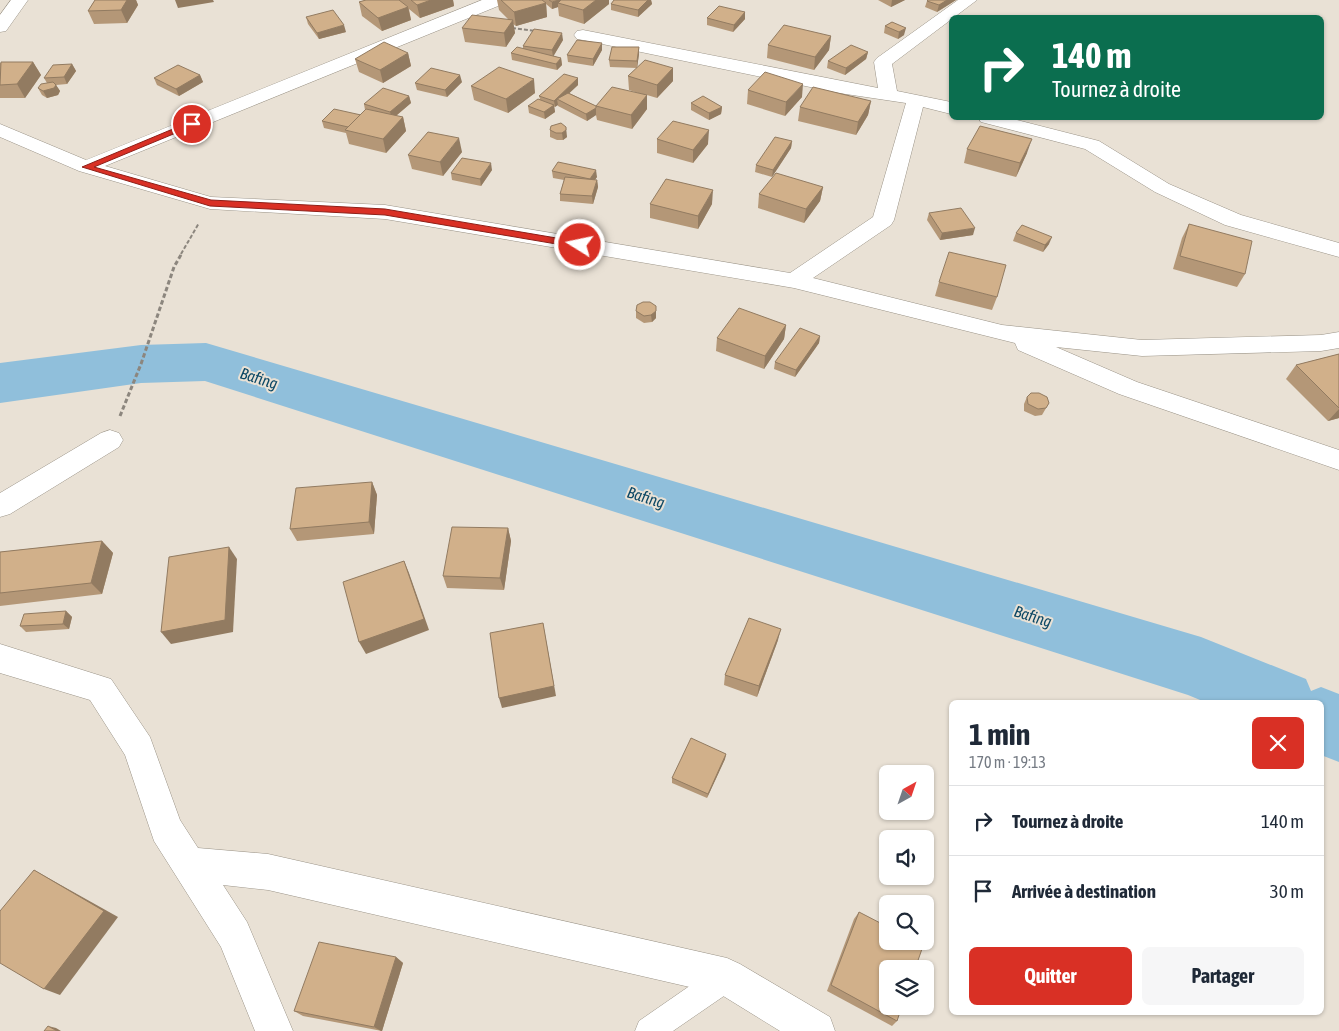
<!DOCTYPE html>
<html lang="fr">
<meta charset="utf-8">
<style>
:root{--surface:#fff;--page:#f6f6f7;--text:#1f2937;--muted:#747a83;--line:#e0e1e3;--accent:#d93025}
body{margin:0;font-family:"Asap Condensed",sans-serif;background:var(--page);color:var(--text);height:100vh;display:flex;flex-direction:column;font-size:19px;white-space:nowrap}
*{box-sizing:border-box;margin:0}
p{font-size:16px;color:var(--muted)}
.icon{flex:none;width:28px;height:28px;fill:none;stroke:currentColor;stroke-width:2;stroke-linecap:round;stroke-linejoin:round}
.map{position:relative;flex:1;overflow:hidden}
.drawer{position:absolute;left:949px;top:700px;width:375px;height:315px;display:flex;flex-direction:column;background:var(--surface);border-radius:8px;box-shadow:0 1px 4px #0004}
.drawer>*{flex:none}
.hud{position:absolute;left:949px;top:15px;width:375px;height:105px;border-radius:8px;box-shadow:0 1px 4px #0004;background:#0b6e4f;color:#fff;overflow:hidden}
.needle{width:32px;rotate:40deg}
.fabs{position:absolute;left:879px;top:765px;display:grid;gap:10px}
.fabs a{display:grid;place-items:center;width:55px;height:55px;border-radius:8px;background:var(--surface);box-shadow:0 1px 4px #0004;font-size:25px}
.pin{position:absolute;display:grid;place-items:center;width:42px;height:42px;color:#fff;margin:-21px;border:2px solid #fff;border-radius:50%;box-shadow:0 1px 5px #0007}
.me{position:absolute;width:55px;margin:-28px;rotate:280deg;stroke-linejoin:round;filter:drop-shadow(0 0 4px #0008)}
.turn{display:flex;align-items:center;gap:18px;height:105px;padding:0 20px;font-size:22px}
.turn .icon{width:65px;height:65px;stroke-width:2.5}
.turn b{display:block;font-size:35px;line-height:42px}
.round{display:grid;place-items:center;flex:none;width:52px;height:52px;border-radius:8px;background:var(--page)}
.summary{display:flex;align-items:center;justify-content:space-between;height:85px;padding:0 20px}
h1{font-size:30px;font-weight:700;line-height:38px}
.primary-button{display:flex;gap:10px;margin-top:auto;padding:10px 20px}
.primary-button a{flex:1;height:58px;border-radius:8px;background:var(--accent);color:#fff;font-size:20px;font-weight:700;line-height:58px;text-align:center}
.primary-button a+a{background:var(--page);color:var(--text)}
ul{padding:0;list-style:none}
li{display:flex;align-items:center;gap:15px;height:70px;padding:0 20px;border-top:1px solid var(--line)}
li div{flex:1}
li b{display:block;font-size:19px}
li em{font-style:normal}
.map>svg:first-child{display:block}
.lines{fill:none;stroke-linecap:round;stroke-linejoin:round}
.river{fill:#90bfdb;fill-rule:evenodd}
.lane-casing{stroke:#9a9387;stroke-width:1}
.street-casing{stroke:#9a9387;stroke-width:1}
.path-far1{stroke:#8c867e;stroke-width:2;stroke-dasharray:4 2;stroke-linecap:butt}
.path{stroke:#8c867e;stroke-width:3;stroke-dasharray:4.5 2.5;stroke-linecap:butt}
.lane{fill:#fff;fill-rule:evenodd}
.street{fill:#fff;fill-rule:evenodd}
.wall{fill:#b49777}
.shaded-wall{fill:#927b61}
.building{fill:#d1b08a;stroke:#927b61}
.route{fill:#d93025;stroke:#8d1f18}
.labels{text-anchor:middle;stroke-width:4;stroke-linejoin:round;paint-order:stroke}
.water-label{font-size:16px;font-style:italic;fill:#0c4865;stroke:#e9e1d5}
</style>
<div class="map">
<svg width="1339" height="1031" viewBox="0 0 1339 1031">
<rect width="100%" height="100%" fill="#e9e1d5"/>
<g class="lines">
<path class="river" d="M206,343L1201,637L1306,679L1311,691L1321,687L1339,694V762L1321,755V702H1205L1188,695L205,381L141,383L0,403V363L141,345Z"/>
<defs>
<path id="lane" d="M727,963L737,967L741,977L737,987L673,1031H635L639,1021L717,967Z"/>
<g id="street">
<path d="M11,0H28L6,31L0,32V15Z"/>
<path d="M482,0H505L503,4L105,166L211,197L385,205L790,273L873,217L906,103L839,93L583,40L577,39L574,35L577,31L583,30L878,88L874,62L877,58L958,0H977L892,64L897,91L951,102V114L923,107L894,220L891,225L813,278L1002,325L1142,340L1321,335L1339,332V348L1321,351L1142,356L1056,347L1137,382L1339,450V470L1119,394L1018,350L1015,343L794,288L385,219L210,209L79,171L0,137V124L86,160Z"/>
<path d="M978,118H1009L1099,141L1169,184L1241,215L1339,243V257L1225,225L1155,192L1085,149L981,122Z"/>
<path d="M110,430L119,433L123,440L119,447L10,514L0,517V493L101,433Z"/>
<path d="M0,644L111,679L150,737L180,820L198,848L268,854L727,958L740,964L830,1017L835,1031H780L720,994L268,890L223,885L247,922L293,1031H255L221,947L154,841L125,755L90,700L0,673Z"/>
</g>
</defs>
<use href="#lane" class="lane-casing"/>
<use href="#street" class="street-casing"/>
<g class="path-far1">
<path d="M512,28L535,31"/>
<path d="M181,254L199,223"/>
</g>
<path class="path" d="M120,416L141,364L174,267L182,253"/>
<use href="#lane" class="lane"/>
<use href="#street" class="street"/>
</g>
<g class="wall">
<path d="M95,0H136L138,5L127,23L94,24L88,11Z"/>
<path d="M366,0H453L454,6L420,18L409,9L411,20L382,31L362,16L359,2Z"/>
<path d="M497,0H609V4L584,24L559,16L558,7L552,9L546,4L547,17L516,26L513,24L515,33L506,47L465,42L462,28L509,20L499,10Z"/>
<path d="M614,0H651L652,4L638,17L611,10V4Z"/>
<path d="M878,0H905L891,7Z"/>
<path d="M956,0L937,12L925,7L927,1Z"/>
<path d="M745,12V19L733,32L707,25V18Z"/>
<path d="M306,17L346,32L319,39L308,24Z"/>
<path d="M892,22L904,35L898,39L884,33L885,26Z"/>
<path d="M831,36L829,50L814,70L767,58L768,45Z"/>
<path d="M563,40L553,56L561,58L562,65L557,70L512,60L511,53L523,49V46Z"/>
<path d="M602,43V50L593,66L568,62L567,55Z"/>
<path d="M639,47V54L637,68H673V81L657,98L647,95V109L632,129L597,120L596,115L587,121L558,106V105L554,107L555,112L545,119L529,113L528,106L540,99L539,96L578,78V85L569,93L596,106L644,95L629,90L628,76L637,68L610,67L609,60Z"/>
<path d="M868,52L866,59L845,75L827,68L828,61Z"/>
<path d="M408,53L411,66L383,83L359,72L355,59Z"/>
<path d="M33,62L41,75L25,98H0V63Z"/>
<path d="M72,64L76,71L67,84L56,85L60,91L58,95L47,98L42,95L38,88L47,83L44,78Z"/>
<path d="M200,75L203,82L179,96L157,85L154,78Z"/>
<path d="M462,82L447,97L417,90L415,83Z"/>
<path d="M471,86L535,93L508,113L474,100Z"/>
<path d="M748,90L802,97L785,116L747,104Z"/>
<path d="M409,96L411,103L396,116L403,117L406,131L386,153L349,144L346,133L324,128L322,121L361,115L365,110L364,104Z"/>
<path d="M871,101L868,115L856,135L798,121L800,107Z"/>
<path d="M691,103L722,107L721,114L709,120L691,110Z"/>
<path d="M561,123L567,137L563,140H557L550,137V130Z"/>
<path d="M657,139L708,144L693,163L657,153Z"/>
<path d="M792,141L791,148L772,177L755,172L756,165Z"/>
<path d="M967,149L1027,153L1016,177L964,163Z"/>
<path d="M462,152L443,176L412,169L408,155Z"/>
<path d="M492,170L481,186L452,180L451,173Z"/>
<path d="M552,171L597,177L594,180H597L598,187L593,204L560,201V194L564,180L553,178Z"/>
<path d="M823,187L820,201L804,223L758,208L759,194Z"/>
<path d="M650,204H712L698,229L650,218Z"/>
<path d="M929,213L973,235L940,240L927,220Z"/>
<path d="M1189,224L1245,274L1237,287L1173,269L1182,238Z"/>
<path d="M1016,233L1049,244L1043,252L1013,241Z"/>
<path d="M939,282L997,297L992,310L935,296Z"/>
<path d="M656,306V318L652,322L644,323L636,318V311Z"/>
<path d="M786,325L784,339L764,369L716,351L717,338Z"/>
<path d="M820,336L819,343L795,377L774,369L775,362Z"/>
<path d="M1339,354V418L1328,421L1286,379L1296,365Z"/>
<path d="M1027,397L1049,403L1042,415L1035,416L1024,411V404Z"/>
<path d="M372,482L377,495L374,534L297,541L290,529Z"/>
<path d="M508,528L511,541L504,590L447,588L443,576Z"/>
<path d="M102,541L113,553L102,594L0,606V552Z"/>
<path d="M66,611L72,617L69,629L26,632L20,626Z"/>
<path d="M778,640L757,697L724,685L725,675Z"/>
<path d="M726,754L725,759L707,798L672,783V778Z"/>
<path d="M859,912L897,1021L892,1026L827,991L854,919Z"/>
<path d="M396,957L403,963L382,1031L303,1016L294,1011Z"/>
</g>
<g class="shaded-wall">
<path d="M127,0H136L138,5L127,23L121,10Z"/>
<path d="M175,0H213L214,2L178,8Z"/>
<path d="M431,0H453L454,6L420,18L417,5Z"/>
<path d="M559,0H565L558,3V7L552,9V2Z"/>
<path d="M596,0H609V4L584,24L583,10Z"/>
<path d="M648,0H651L652,4L638,17V10Z"/>
<path d="M892,0H905L891,7Z"/>
<path d="M947,0H956L937,12L939,5Z"/>
<path d="M546,3L547,17L516,26L514,12Z"/>
<path d="M408,7L411,20L382,31L378,18Z"/>
<path d="M745,12V19L733,32L734,25Z"/>
<path d="M513,20L515,33L506,47L504,33Z"/>
<path d="M344,25L346,32L319,39L317,33Z"/>
<path d="M906,28L904,35L898,39L899,32Z"/>
<path d="M562,33L563,40L553,57L552,50Z"/>
<path d="M831,36L829,50L814,70L815,57Z"/>
<path d="M602,43V50L593,66V59Z"/>
<path d="M639,47V54L637,68V61Z"/>
<path d="M868,52L866,59L845,75L846,68Z"/>
<path d="M408,53L411,66L383,83L380,70Z"/>
<path d="M561,58L562,65L557,70L556,64Z"/>
<path d="M33,62L41,75L25,98L17,84Z"/>
<path d="M72,64L76,71L67,84L64,77Z"/>
<path d="M673,68V81L657,98V85Z"/>
<path d="M200,75L203,82L179,96L176,89Z"/>
<path d="M460,75L462,82L447,97L445,90Z"/>
<path d="M578,78V85L561,101L557,99L558,105L555,107L554,101Z"/>
<path d="M534,79L535,93L508,113L506,99Z"/>
<path d="M803,84L802,97L785,116L786,102Z"/>
<path d="M56,85L60,91L58,95L47,98L43,91Z"/>
<path d="M647,95V109L632,129L631,115Z"/>
<path d="M409,96L411,103L392,119L390,112Z"/>
<path d="M871,101L868,115L856,135L858,122Z"/>
<path d="M554,105L555,112L545,119L544,112Z"/>
<path d="M722,107L721,114L709,120V113Z"/>
<path d="M596,108V115L587,121L586,114Z"/>
<path d="M403,117L406,131L386,153L383,139Z"/>
<path d="M566,127L567,137L563,140L562,133Z"/>
<path d="M709,130L708,144L693,163V150Z"/>
<path d="M459,138L462,152L443,176L440,162Z"/>
<path d="M1032,139L1027,153L1016,177L1020,163Z"/>
<path d="M792,141L791,148L772,177L773,170Z"/>
<path d="M491,163L492,170L481,186L480,179Z"/>
<path d="M596,170L597,177L591,186L590,179Z"/>
<path d="M597,180L598,187L593,204L592,196Z"/>
<path d="M823,187L820,201L804,223L806,209Z"/>
<path d="M713,190L712,204L698,229V216Z"/>
<path d="M975,228L973,235L940,240L942,233Z"/>
<path d="M1052,237L1049,244L1043,252L1045,245Z"/>
<path d="M656,311V318L652,322L651,315Z"/>
<path d="M786,325L784,339L764,369L765,356Z"/>
<path d="M820,336L819,343L795,377L796,370Z"/>
<path d="M1339,409V418L1328,421Z"/>
<path d="M372,482L377,495L374,534L369,522Z"/>
<path d="M508,528L511,541L504,590L500,578Z"/>
<path d="M102,541L113,553L102,594L91,583Z"/>
<path d="M229,547L237,559L233,632L171,644L161,632Z"/>
<path d="M404,561L409,573L429,630L366,654L359,642Z"/>
<path d="M66,611L72,617L69,629L63,624Z"/>
<path d="M543,623L556,696L502,708L499,698Z"/>
<path d="M781,629L778,640L757,697L759,686Z"/>
<path d="M726,754L725,759L707,798L708,794Z"/>
<path d="M34,870L118,917L60,995L44,989Z"/>
<path d="M396,957L403,963L382,1031H381L374,1027Z"/>
<path d="M48,1026L56,1028L61,1031H57Z"/>
</g>
<g class="building">
<path d="M95,0H127L121,10L88,11Z"/>
<path d="M366,0H399L408,7L378,18L359,2Z"/>
<path d="M411,0H431L417,5Z"/>
<path d="M501,0H542L546,3L514,12Z"/>
<path d="M549,0H559L552,2Z"/>
<path d="M561,0H596L583,10L558,3Z"/>
<path d="M614,0H648L638,10L611,4Z"/>
<path d="M928,0H947L939,5L927,1Z"/>
<path d="M719,6L745,12L734,25L707,18Z"/>
<path d="M333,10L344,25L317,33L306,17Z"/>
<path d="M472,15L513,20L504,33L462,28Z"/>
<path d="M892,22L906,28L899,32L885,26Z"/>
<path d="M784,25L831,36L815,57L768,45Z"/>
<path d="M534,29L562,33L552,50L523,46Z"/>
<path d="M577,40L602,43L593,59L567,55Z"/>
<path d="M384,42L408,53L380,70L355,59Z"/>
<path d="M851,45L868,52L846,68L828,61Z"/>
<path d="M517,47L561,58L556,64L511,53Z"/>
<path d="M612,47H639L637,61L609,60Z"/>
<path d="M645,60L673,68L657,85L628,76Z"/>
<path d="M1,62H33L17,84L0,85Z"/>
<path d="M72,64L64,77L44,78L53,65Z"/>
<path d="M178,65L200,75L176,89L154,78Z"/>
<path d="M499,67L534,79L506,99L471,86Z"/>
<path d="M431,68L460,75L445,90L415,83Z"/>
<path d="M765,72L803,84L786,102L748,90Z"/>
<path d="M564,74L578,78L554,101L539,96Z"/>
<path d="M53,82L56,85L54,88L43,91L38,88L41,84Z"/>
<path d="M612,87L647,95L631,115L596,106Z"/>
<path d="M813,87L871,101L858,122L800,107Z"/>
<path d="M383,88L409,96L390,112L364,104Z"/>
<path d="M568,93L596,106V108L586,114L557,99Z"/>
<path d="M703,96L722,107L709,113L691,103Z"/>
<path d="M538,99L554,105L544,112L528,106Z"/>
<path d="M334,109L361,115L348,127L322,121Z"/>
<path d="M366,109L403,117L383,139L345,130Z"/>
<path d="M673,121L709,130L693,150L657,139Z"/>
<path d="M561,123L566,127V130L562,133H556L550,130L551,126Z"/>
<path d="M980,126L1032,139L1020,163L967,149Z"/>
<path d="M428,132L459,138L440,162L408,155Z"/>
<path d="M775,137L792,141L773,170L756,165Z"/>
<path d="M462,158L491,163L480,179L451,173Z"/>
<path d="M558,162L596,170L590,179L552,171Z"/>
<path d="M776,173L823,187L806,209L759,194Z"/>
<path d="M565,177L597,180L592,196L560,194Z"/>
<path d="M666,179L713,190L698,216L650,204Z"/>
<path d="M961,208L975,228L942,233L929,213Z"/>
<path d="M1189,224L1252,241L1245,274L1180,256Z"/>
<path d="M1022,225L1052,237L1045,245L1016,233Z"/>
<path d="M949,252L1006,265L997,297L939,282Z"/>
<path d="M643,302H650L656,306V311L651,315L644,316L636,311L637,305Z"/>
<path d="M739,308L786,325L765,356L717,338Z"/>
<path d="M800,328L820,336L796,370L775,362Z"/>
<path d="M1339,354V408L1296,365Z"/>
<path d="M1031,393H1039L1047,397L1049,403L1046,408L1038,409L1028,404L1027,397Z"/>
<path d="M372,482L369,522L290,529L296,488Z"/>
<path d="M452,527L508,528L500,578L443,576Z"/>
<path d="M102,541L91,583L0,593V552Z"/>
<path d="M229,547L225,620L161,632L169,557Z"/>
<path d="M404,561L424,619L359,642L343,582Z"/>
<path d="M66,611L63,624L20,626L24,614Z"/>
<path d="M749,618L781,629L759,686L725,675Z"/>
<path d="M543,623L554,686L499,698L490,633Z"/>
<path d="M691,738L726,754L708,794L672,778Z"/>
<path d="M34,870L104,911L44,989L0,963V911Z"/>
<path d="M859,912L888,927V941H914L923,946L915,969H888V1006H902L897,1021L831,985Z"/>
<path d="M319,942L396,957L374,1027L294,1011Z"/>
<path d="M48,1026L57,1031H44Z"/>
</g>
<path class="route" d="M192,121L195,122V125L94,167L211,200L385,209L580,242L584,245L580,248L385,215L210,206L82,167Z"/>
<g class="labels">
<g class="water-label">
<text transform="translate(259 378) rotate(17)" y="6">Bafing</text>
<text transform="translate(646 497) rotate(17)" y="6">Bafing</text>
<text transform="translate(1033 616) rotate(17)" y="6">Bafing</text>
</g>
</g>
</svg>
<div class="fabs">
<a><svg class="needle" viewBox="-14 -14 28 28"><path d="M0-13l5 13h-10z" fill="#e53935"/><path d="M0 13l5-13h-10z" fill="#747a83"/></svg></a>
<a><svg class="icon" aria-label="sound" viewBox="0 0 24 24"><path d="M4 9h4l5-4v14l-5-4H4zM17 9q2 3 0 6"/></svg></a>
<a><svg class="icon" aria-label="search" viewBox="0 0 24 24"><circle cx="10" cy="10" r="6"/><path d="M15 15l6 6"/></svg></a>
<a><svg class="icon" aria-label="layers" viewBox="0 0 24 24"><path d="M12 4l9 5-9 5-9-5zM3 14l9 5 9-5"/></svg></a>
</div>
<div class="pin" style="left:192px;top:124px;background:#d93025"><svg class="icon" aria-label="arrive" viewBox="0 0 24 24"><path d="M6 21V4h12l-3 4 3 4H6"/></svg></div>
<svg class="me" style="left:580px;top:245px" viewBox="-20 -20 40 40"><circle r="17" fill="#d93025" stroke="#fff" stroke-width="3"/><path d="M0-11L8 9 0 5-8 9z" fill="#fff"/></svg>
<div class="hud">
<div class="turn"><svg class="icon" aria-label="right" viewBox="0 0 24 24"><path d="M7 20v-9h11M14 6l5 5-5 5"/></svg><div><b>140 m</b>Tournez à droite</div></div>
</div>
<section class="drawer">
<div class="summary"><div><h1>1 min</h1><p>170 m · 19:13</p></div><a class="round" style="background:#d93025;color:#fff"><svg class="icon" aria-label="close" viewBox="0 0 24 24"><path d="M6 6l12 12M18 6L6 18"/></svg></a></div>
<ul>
<li><svg class="icon" aria-label="right" viewBox="0 0 24 24"><path d="M7 20v-9h11M14 6l5 5-5 5"/></svg><div><b>Tournez à droite</b></div><em>140 m</em></li>
<li><svg class="icon" aria-label="arrive" viewBox="0 0 24 24"><path d="M6 21V4h12l-3 4 3 4H6"/></svg><div><b>Arrivée à destination</b></div><em>30 m</em></li>
</ul>
<div class="primary-button"><a>Quitter</a><a>Partager</a></div>
</section>
</div>
